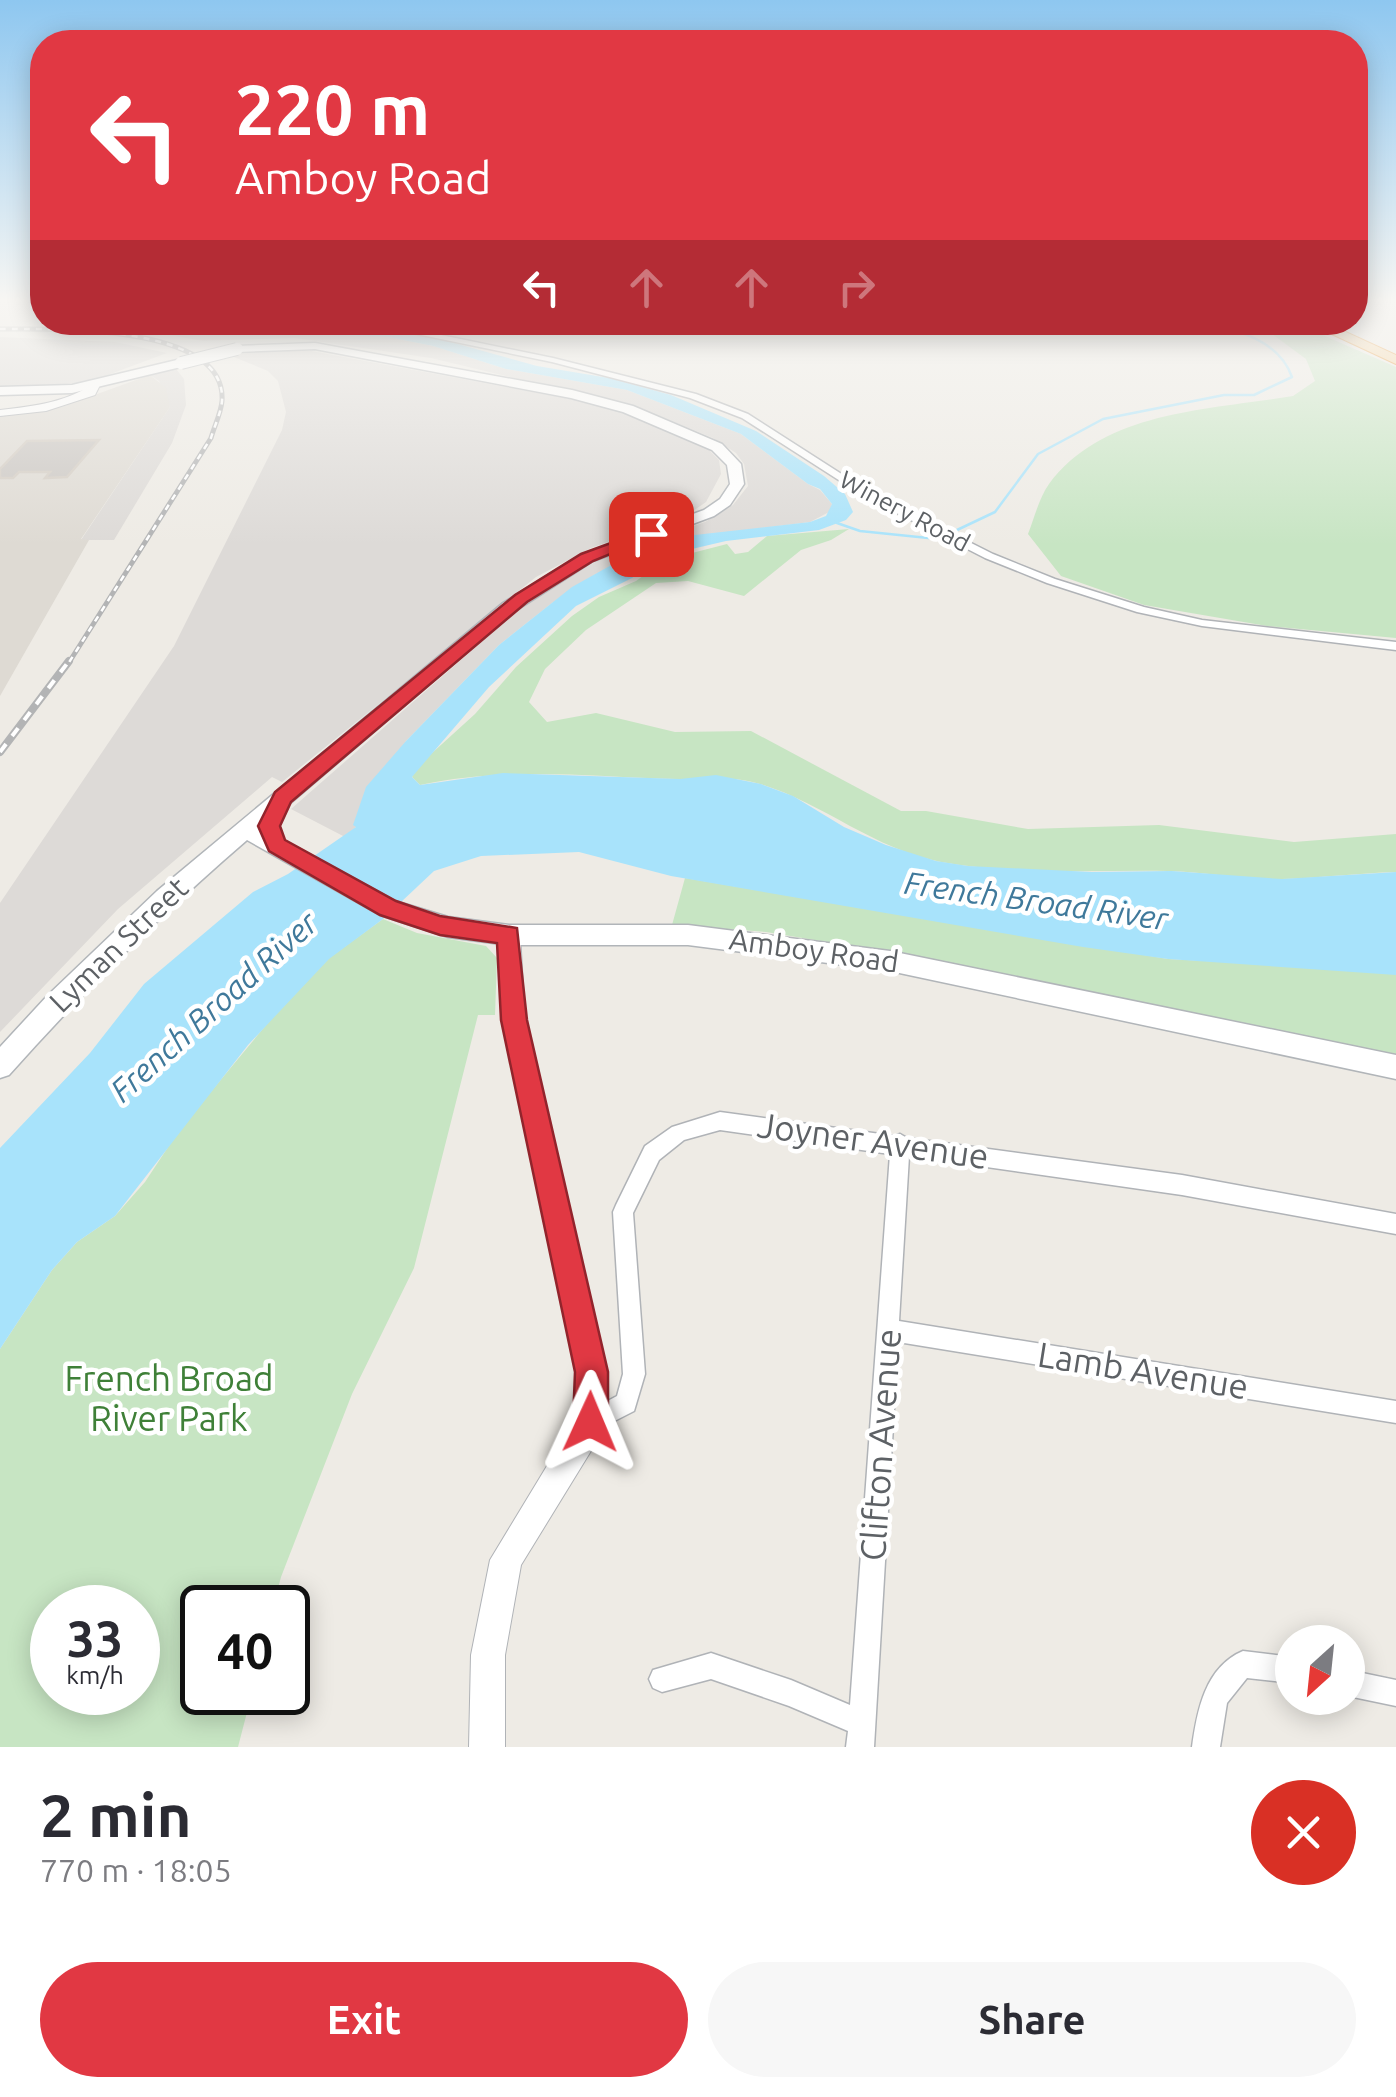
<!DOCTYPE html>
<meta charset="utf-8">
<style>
:root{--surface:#fff;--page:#f7f7f7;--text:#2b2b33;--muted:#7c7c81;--accent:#e13843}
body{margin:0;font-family:Ubuntu,sans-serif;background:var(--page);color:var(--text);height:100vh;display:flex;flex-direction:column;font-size:38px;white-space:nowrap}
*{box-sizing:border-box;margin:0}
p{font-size:32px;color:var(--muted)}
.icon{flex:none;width:55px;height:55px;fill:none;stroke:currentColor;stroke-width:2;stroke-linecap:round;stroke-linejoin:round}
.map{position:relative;height:1747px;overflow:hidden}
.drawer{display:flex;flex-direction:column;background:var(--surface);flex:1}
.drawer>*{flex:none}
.hud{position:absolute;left:30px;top:30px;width:1338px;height:305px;border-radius:40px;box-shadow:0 5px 25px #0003;background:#e13843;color:#fff;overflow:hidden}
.needle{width:65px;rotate:207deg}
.controls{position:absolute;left:1275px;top:1625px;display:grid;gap:20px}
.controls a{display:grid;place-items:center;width:90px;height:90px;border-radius:50%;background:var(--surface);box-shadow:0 5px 25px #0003;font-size:50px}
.speed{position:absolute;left:30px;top:1585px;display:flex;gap:20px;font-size:50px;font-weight:700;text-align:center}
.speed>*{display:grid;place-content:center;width:130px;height:130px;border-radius:50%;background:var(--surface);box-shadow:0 5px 25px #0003;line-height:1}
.speed small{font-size:25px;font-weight:400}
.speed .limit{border:5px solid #111;border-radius:15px;background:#fff;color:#111}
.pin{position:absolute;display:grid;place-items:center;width:85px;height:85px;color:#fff;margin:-42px;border-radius:20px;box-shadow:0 5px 15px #0006}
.me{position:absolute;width:110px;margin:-55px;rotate:1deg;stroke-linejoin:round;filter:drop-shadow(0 0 8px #0008)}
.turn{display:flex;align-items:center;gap:35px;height:210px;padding:0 40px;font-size:45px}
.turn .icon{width:130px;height:130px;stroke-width:2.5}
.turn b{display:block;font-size:70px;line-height:85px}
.lanes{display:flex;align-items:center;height:95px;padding:0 40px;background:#0003;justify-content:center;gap:50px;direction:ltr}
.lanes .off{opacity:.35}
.round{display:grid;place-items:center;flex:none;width:105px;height:105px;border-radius:52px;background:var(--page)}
.headline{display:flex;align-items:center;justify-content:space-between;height:170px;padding:0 40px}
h1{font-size:60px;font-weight:600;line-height:75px}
.cta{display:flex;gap:20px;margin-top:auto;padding:20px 40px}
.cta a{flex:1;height:115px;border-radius:60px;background:var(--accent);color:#fff;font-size:40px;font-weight:600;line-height:115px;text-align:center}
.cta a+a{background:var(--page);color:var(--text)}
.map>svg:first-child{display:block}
.industrial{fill:#dddad7}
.education{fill:#dedad3}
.green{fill:#c7e5c3;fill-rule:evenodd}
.water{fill:#a8e3fb}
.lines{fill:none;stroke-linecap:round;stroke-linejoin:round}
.stream{stroke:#a8e3fb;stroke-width:2.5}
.building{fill:#cac6c2;stroke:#d3ccc3;stroke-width:2.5}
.minor-casing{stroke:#b0b3b7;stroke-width:3}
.tertiary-casing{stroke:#b0b3b7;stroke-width:2}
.secondary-casing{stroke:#b1b5b9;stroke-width:3}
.motorway-casing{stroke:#e8840b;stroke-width:2}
.minor{fill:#fff;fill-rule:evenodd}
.tertiary{fill:#fff;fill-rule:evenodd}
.secondary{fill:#fff;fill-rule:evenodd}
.motorway{fill:#f8d092;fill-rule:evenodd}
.rail-far1-casing{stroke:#b3b4b5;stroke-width:5}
.rail-casing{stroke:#b3b4b5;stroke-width:8}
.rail-far1{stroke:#fff;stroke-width:2.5;stroke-dasharray:6;stroke-linecap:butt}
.rail{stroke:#fff;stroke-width:4;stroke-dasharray:10;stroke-linecap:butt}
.secondary-bridge-casing{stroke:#b1b5b9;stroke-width:14;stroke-linecap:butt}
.secondary-bridge{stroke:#fff;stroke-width:12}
.route{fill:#e13843;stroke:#92242c;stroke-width:2.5}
.labels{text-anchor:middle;stroke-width:9;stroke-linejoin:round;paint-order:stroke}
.far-street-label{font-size:25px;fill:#5d6165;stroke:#fff}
.street-label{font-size:30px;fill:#5d6165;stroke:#fff}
.water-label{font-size:32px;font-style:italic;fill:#3f799b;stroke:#fff}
.near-street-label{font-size:35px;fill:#5d6165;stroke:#fff}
.near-park-label{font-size:35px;fill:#3f8038;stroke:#fff}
</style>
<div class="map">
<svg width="1396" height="1747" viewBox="0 0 1396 1747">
<rect width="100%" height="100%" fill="#eeebe5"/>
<g class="industrial">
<path d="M102,323L388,337L433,346L506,369L627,390L741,434L808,484L820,490L832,504L831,511L810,522L665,540L624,558L552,603L499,645L406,741L357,826L345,837L291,809L527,602L602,558L705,522L733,505L748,486L744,464L736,453L713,438L640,408L431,358L295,338L203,341Z"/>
<path d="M0,337L115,342L167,353L89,382L12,389L0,387Z"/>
<path d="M295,348L597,404L646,420L706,447L719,460L721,474L706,502L693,511L591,548L536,577L282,782L272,777L118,909L0,1032V903L174,646L282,430L286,412L278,381L268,371L229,355Z"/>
<path d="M176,369L184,379L186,405L172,443L114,540H81L170,407L159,381L150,375Z"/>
</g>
<path class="education" d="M150,375L166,388L170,407L81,539L89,540L0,696V416L61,407Z"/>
<g class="green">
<path d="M1257,323H1295L1396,367V638L1267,626L1144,605L1061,576L1028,534C1034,519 1039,498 1049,484C1104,410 1210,410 1293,396L1315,381L1306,359Z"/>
<path d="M849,529L831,540L801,550L744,596L688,581L656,583L586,630L545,669L529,702L547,722L596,713L675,732L751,731L901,811H926L1028,829L1159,825L1294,842L1396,834V872C1358,873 1320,878 1282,879C1244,880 1206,872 1168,871C1093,870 1015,875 941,862C873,849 823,803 760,784C730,775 707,780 677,779C590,777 506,766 420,785L412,777L420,764L475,714L516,667L572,616L599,597L636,581L665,560L727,544L735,554L748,552L767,536Z"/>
<path d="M685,878L1168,959L1396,971V1055L924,958L766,932L672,925Z"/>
<path d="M383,919L417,933L486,946L497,958L495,1015H478L414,1268L352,1394L281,1577L273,1607L202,1608V1692L252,1693L238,1747H0V1349L52,1270L77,1242L115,1216L145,1182L180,1129L271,1019L329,958ZM52,1608H138V1692H52Z"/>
</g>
<path class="water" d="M120,323L394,331L447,341L537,366L609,378L671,395L756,431L824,476L845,494L853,512L846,520L819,530L726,541L662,556L632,578L576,606L489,687L412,777L420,785L503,773L680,779L716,775L761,784L793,796L844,827L886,845L936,861L968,866L1092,872L1172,871L1282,879L1396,872V975L1168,959L1083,947L671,876L579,852L481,856L434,871L383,919L329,959L248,1045L115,1216L77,1242L52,1270L0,1349V1148L90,1053L144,984L253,892L288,874L356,827L353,825L366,787L406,741L499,645L572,587L624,558L677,537L810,522L826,516L832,504L820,489L808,484L741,434L627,390L506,369L433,346L388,337L165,329Z"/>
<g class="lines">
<path class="stream" d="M837,523L860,531L938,539L995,512L1038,454L1103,419L1224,395H1254L1292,377C1278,338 1235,330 1198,322"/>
</g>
<path class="building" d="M99,440L67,477L45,478L50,472H19L13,478H0V469L27,441Z"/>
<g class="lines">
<defs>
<g id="minor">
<path d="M274,322L407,328L553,358L696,394L748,414L868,491L993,554L1055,579L1144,607L1202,620L1396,642V650L1202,626L1137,612L1047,583L985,558L862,495L742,418L690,398L552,362L407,332Z"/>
<path d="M720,1112L895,1136L900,1134L907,1138L1182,1175L1396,1214V1234L1182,1195L909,1156L899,1321L1396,1401V1423L898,1342L874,1747H846L848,1731L789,1706L711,1679L662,1692L653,1688L649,1679L653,1670L711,1653L791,1680L850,1705L890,1154L720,1130L684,1140L659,1160L633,1213L645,1374L634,1411L591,1433L583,1430L580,1422L583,1414L617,1396L623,1374L613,1212L616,1205L645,1146L672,1127Z"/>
<path d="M1243,1651L1292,1657V1683L1247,1678L1227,1703L1220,1747H1192C1197,1711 1205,1667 1243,1651Z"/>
<path d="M1348,1670L1396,1680V1706L1348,1696Z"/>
</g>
<g id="tertiary">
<path d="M95,382L100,385L95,395L46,411L0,416V410C35,406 69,402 95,382Z"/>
<path d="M509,926L516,929L520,935L525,1019L606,1372V1422L602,1433L521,1565L505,1655V1747H469L471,1655L490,1560L576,1418V1372L503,1019L498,935L502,929Z"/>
</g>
<g id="secondary">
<path d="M315,343L572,390L633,406L722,444L741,464L744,484L730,505L714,516L593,561L515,611L261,828L395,901L448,917L509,925H688L890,951L1396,1055V1079L890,971L688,945H509L448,937L380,915L247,840C162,913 84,991 9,1075L0,1078V1047L48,995L157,891L503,603L581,555L704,510L720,499L730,484L727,465L712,450L623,412L571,398L315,349L237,352L231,349L237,346Z"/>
<path d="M181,359L187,363L185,366L72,393L0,395V387L72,385Z"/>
</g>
<path id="motorway" d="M1306,322H1324L1396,355V364Z"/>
</defs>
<use href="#minor" class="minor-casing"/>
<use href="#tertiary" class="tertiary-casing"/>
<use href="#secondary" class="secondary-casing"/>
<use href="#motorway" class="motorway-casing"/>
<use href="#minor" class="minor"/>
<use href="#tertiary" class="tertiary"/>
<use href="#secondary" class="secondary"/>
<use href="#motorway" class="motorway"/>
<defs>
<path id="rail-far1" d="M0,329C50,329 227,323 222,401C221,413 214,427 211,438L68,664"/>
<path id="rail" d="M0,752L69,661"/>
</defs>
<use href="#rail-far1" class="rail-far1-casing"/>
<use href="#rail" class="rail-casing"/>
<use href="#rail-far1" class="rail-far1"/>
<use href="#rail" class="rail"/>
<defs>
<path id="secondary-bridge" d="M181,363L237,349"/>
</defs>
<use href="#secondary-bridge" class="secondary-bridge-casing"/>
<use href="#secondary-bridge" class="secondary-bridge"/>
</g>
<linearGradient id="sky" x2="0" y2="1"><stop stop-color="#8ec7f0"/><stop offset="0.55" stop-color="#f7f6f3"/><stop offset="1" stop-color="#f7f6f3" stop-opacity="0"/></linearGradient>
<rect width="1396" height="545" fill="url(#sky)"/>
<path class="route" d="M646,530L659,534L593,561L527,602L291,802L280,826L285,840L396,901L440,916L517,928L527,1020L608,1372V1422L603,1434L590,1439L578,1434L573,1422L575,1372L501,1020L497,943L440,935L380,915L269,851L258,826L275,792L515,595L581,554Z"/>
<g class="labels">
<g class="far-street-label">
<text transform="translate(905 511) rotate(28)" y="9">Winery Road</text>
</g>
<g class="street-label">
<text transform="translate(119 945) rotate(-44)" y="10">Lyman Street</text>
<text transform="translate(814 951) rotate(8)" y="10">Amboy Road</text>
</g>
<g class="water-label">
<text transform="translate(1036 901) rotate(8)" y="11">French Broad River</text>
<text transform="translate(214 1007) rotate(-42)" y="11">French Broad River</text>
</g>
<g class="near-street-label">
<text transform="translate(873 1141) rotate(8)" y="12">Joyner Avenue</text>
<text transform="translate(1143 1371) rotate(9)" y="12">Lamb Avenue</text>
<text transform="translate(881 1445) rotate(-86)" y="12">Clifton Avenue</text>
</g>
<g class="near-park-label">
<text x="169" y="1391">French Broad<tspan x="169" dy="40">River Park</tspan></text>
</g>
</g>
</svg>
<div class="controls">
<a><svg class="needle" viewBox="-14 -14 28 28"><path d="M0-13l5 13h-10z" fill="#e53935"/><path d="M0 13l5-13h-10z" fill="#7c7c81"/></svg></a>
</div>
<div class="speed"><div>33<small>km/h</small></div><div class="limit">40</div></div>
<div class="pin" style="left:651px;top:534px;background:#d93025"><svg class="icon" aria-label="arrive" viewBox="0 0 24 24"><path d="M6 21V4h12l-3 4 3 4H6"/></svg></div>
<svg class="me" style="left:590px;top:1422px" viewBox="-20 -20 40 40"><path d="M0-17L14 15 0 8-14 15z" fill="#e13843" stroke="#fff" stroke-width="4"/></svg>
<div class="hud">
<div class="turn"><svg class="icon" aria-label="left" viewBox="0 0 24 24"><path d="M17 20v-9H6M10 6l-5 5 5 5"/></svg><div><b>220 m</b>Amboy Road</div></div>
<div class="lanes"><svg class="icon" aria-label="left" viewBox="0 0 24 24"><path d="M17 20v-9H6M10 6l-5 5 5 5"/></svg><svg class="icon off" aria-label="ahead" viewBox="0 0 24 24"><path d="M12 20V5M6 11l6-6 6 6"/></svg><svg class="icon off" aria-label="ahead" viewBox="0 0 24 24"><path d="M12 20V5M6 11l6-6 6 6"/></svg><svg class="icon off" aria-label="right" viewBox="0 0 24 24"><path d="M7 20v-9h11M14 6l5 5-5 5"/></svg></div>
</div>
</div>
<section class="drawer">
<div class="headline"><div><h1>2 min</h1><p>770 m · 18:05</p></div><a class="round" style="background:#d93025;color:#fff"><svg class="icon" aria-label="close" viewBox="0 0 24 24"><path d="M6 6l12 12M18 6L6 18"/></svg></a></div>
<div class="cta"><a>Exit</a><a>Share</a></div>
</section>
